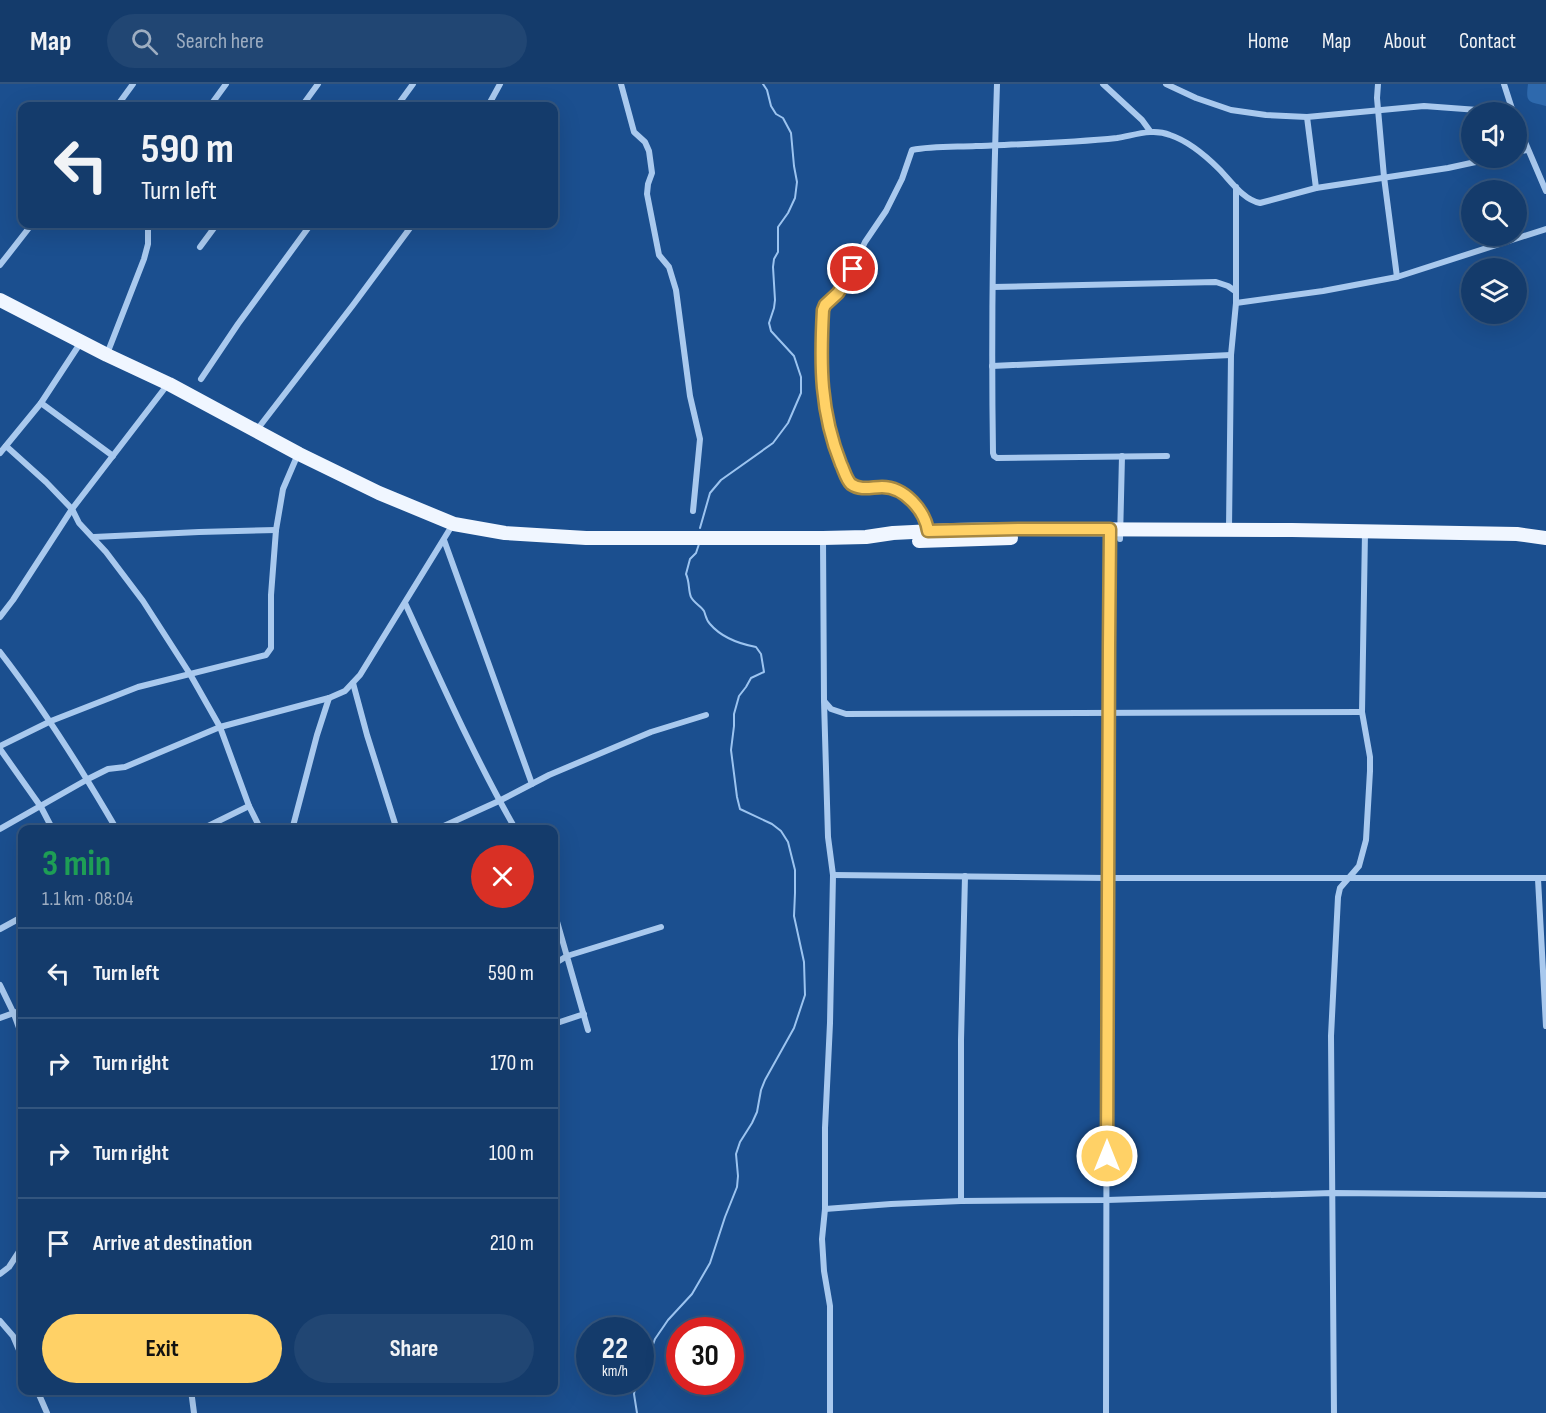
<!DOCTYPE html>
<meta charset="utf-8">
<style>
:root{--surface:#143b6b;--page:#214673;--text:#f1f3f6;--muted:#9dadc1;--line:#33557e;--accent:#ffd166}
body{margin:0;font-family:"Sofia Sans Condensed",sans-serif;background:var(--page);color:var(--text);height:100vh;display:flex;flex-direction:column;font-size:22px;white-space:nowrap}
*{box-sizing:border-box;margin:0}
p{font-size:20px;color:var(--muted)}
.icon{flex:none;width:33px;height:33px;fill:none;stroke:currentColor;stroke-width:2;stroke-linecap:round;stroke-linejoin:round}
.map{position:relative;flex:1;overflow:hidden}
.sheet{position:absolute;left:18px;top:741px;width:540px;height:570px;display:flex;flex-direction:column;background:var(--surface);border-radius:12px;box-shadow:0 6px 24px #0002,0 0 0 2px var(--line)}
.sheet>*{flex:none}
.guide{position:absolute;left:18px;top:18px;width:540px;height:126px;border-radius:12px;box-shadow:0 6px 24px #0002,0 0 0 2px var(--line);background:#143b6b;color:var(--text);overflow:hidden}
.fabs{position:absolute;left:1461px;top:18px;display:grid;gap:12px}
.fabs a{display:grid;place-items:center;width:66px;height:66px;border-radius:50%;background:var(--surface);box-shadow:0 6px 24px #0002,0 0 0 2px var(--line);font-size:30px}
.speed{position:absolute;left:576px;top:1233px;display:flex;gap:12px;font-size:30px;font-weight:700;text-align:center}
.speed>*{display:grid;place-content:center;width:78px;height:78px;border-radius:50%;background:var(--surface);box-shadow:0 6px 24px #0002,0 0 0 2px var(--line);line-height:1}
.speed small{font-size:15px;font-weight:400}
.speed .limit{border:9px solid #d22;background:#fff;color:#111}
.pin{position:absolute;display:grid;place-items:center;width:51px;height:51px;color:#fff;margin:-26px;border:3px solid #fff;border-radius:50%;box-shadow:0 2px 6px #0007}
.me{position:absolute;width:66px;margin:-33px;rotate:0deg;stroke-linejoin:round;filter:drop-shadow(0 0 4px #0008)}
.turn{display:flex;align-items:center;gap:21px;height:126px;padding:0 24px;font-size:27px}
.turn .icon{width:78px;height:78px;stroke-width:2.5}
.turn b{display:block;font-size:42px;line-height:51px}
.round{display:grid;place-items:center;flex:none;width:63px;height:63px;border-radius:32px;background:var(--page)}
.head{display:flex;align-items:center;justify-content:space-between;height:102px;padding:0 24px}
h1{font-size:36px;font-weight:700;line-height:45px;color:#1e9e55}
.cta{display:flex;gap:12px;margin-top:auto;padding:12px 24px}
.cta a{flex:1;height:69px;border-radius:36px;background:var(--accent);color:#111;font-size:24px;font-weight:700;line-height:69px;text-align:center}
.cta a+a{background:var(--page);color:var(--text)}
ul{padding:0;list-style:none}
li{display:flex;align-items:center;gap:18px;height:90px;padding:0 24px;border-top:2px solid var(--line)}
li div{flex:1}
li b{display:block;font-size:22px}
li em{font-style:normal}
header{display:flex;align-items:center;gap:36px;box-sizing:border-box;height:84px;padding:0 30px;background:var(--surface);border-bottom:2px solid var(--line)}
header strong{font-size:28px}
nav{display:flex;gap:33px;margin-inline-start:auto;font-size:21px}
.search{width:420px;height:54px;background:var(--page);display:flex;align-items:center;gap:15px;box-sizing:border-box;padding:0 21px;border-radius:33px;color:var(--muted);font-size:22px}
.map>svg:first-child{display:block}
.green{fill:#2e69ad}
.lines{fill:none;stroke-linecap:round;stroke-linejoin:round}
.stream{stroke:#9cc4f0;stroke-width:2}
.minor{stroke:#a9c9ee;stroke-width:6}
.primary{stroke:#f0f6ff;stroke-width:14}
.route-casing{stroke:#a68842;stroke-width:15}
.route{stroke:#ffd166;stroke-width:10}
</style>
<header>
<strong>Map</strong>
<div class="search"><svg class="icon" aria-label="search" viewBox="0 0 24 24"><circle cx="10" cy="10" r="6"/><path d="M15 15l6 6"/></svg>Search here</div>
<nav><a>Home</a><a>Map</a><a>About</a><a>Contact</a></nav>
</header>
<div class="map">
<svg width="1546" height="1329" viewBox="0 0 1546 1329">
<rect width="100%" height="100%" fill="#1b4f8f"/>
<path class="green" d="M1528,0H1546V22C1530,17 1525,21 1528,0Z"/>
<g class="lines">
<g class="stream">
<path d="M700,444L710,409L721,396L773,359L788,339L801,309V293L794,272L771,247L769,239L774,224L775,216L773,183L774,175L778,168V143L788,129L795,114L797,98L794,82L791,49L783,34L776,30L771,22L767,6L763,0"/>
<path d="M640,1290L647,1277L655,1255L668,1236L692,1210L710,1179L725,1133L737,1103L738,1092L736,1070L740,1058L752,1039L757,1028L761,1006L765,996L794,944L805,911L804,878L794,832L795,809V786L788,758L781,747L772,740L740,725L737,713L731,666L734,642V630L739,612L746,603L751,594L764,588L761,570L756,563C740,560 721,553 710,540C706,536 706,532 704,527C701,522 694,519 691,513C688,506 690,499 686,490L690,475L696,469L699,460"/>
<path d="M636,1298L634,1310L637,1329"/>
</g>
<g class="minor">
<path d="M621,0L634,48L645,58L649,67L652,89L648,100L647,110L659,171L669,183L676,206L690,312L700,355L693,427"/>
<path d="M997,0C993,123 991,246 993,369L994,372L997,374L1167,372"/>
<path d="M1103,0L1142,36L1150,47"/>
<path d="M1166,0L1196,14L1231,26L1266,31L1307,33L1424,22L1505,28"/>
<path d="M1378,0L1377,14L1384,93L1397,193"/>
<path d="M1504,0L1513,28"/>
<path d="M117,22L133,0"/>
<path d="M210,22L226,0"/>
<path d="M302,22L318,0"/>
<path d="M397,22L413,0"/>
<path d="M488,22L500,0"/>
<path d="M1307,33L1316,104"/>
<path d="M1516,37L1546,107"/>
<path d="M1516,68L1527,66"/>
<path d="M200,163L217,140"/>
<path d="M0,181L32,140"/>
<path d="M993,203L1216,198L1228,202L1235,207"/>
<path d="M1236,219L1323,207L1397,193L1546,145"/>
<path d="M107,270L144,175L148,160V140"/>
<path d="M992,282L1231,271"/>
<path d="M201,295L238,240L311,140"/>
<path d="M41,319L113,372"/>
<path d="M256,347L353,221L413,140"/>
<path d="M6,362L46,398L72,425L79,439L106,468L143,517L190,590L220,643L249,722L261,746"/>
<path d="M0,369L41,319L81,258"/>
<path d="M1229,445L1231,271L1236,219V103"/>
<path d="M928,447L927,437L922,428L909,415L896,405L882,403L870,405L855,402L849,398L834,364L826,335L820,277L823,226L847,196L865,158L886,127L902,95L912,66C932,62 955,63 976,62C1023,60 1070,59 1117,54C1135,51 1153,44 1170,51C1188,57 1206,72 1219,85C1230,96 1243,116 1260,119L1316,104L1448,84L1494,74"/>
<path d="M94,453L199,448L276,446"/>
<path d="M823,455L824,617L831,625L846,630L1362,628"/>
<path d="M1120,455L1122,372"/>
<path d="M444,456L532,700"/>
<path d="M405,519C440,595 474,673 516,746"/>
<path d="M0,533L13,516L72,425L168,300"/>
<path d="M0,568C44,625 81,684 117,746"/>
<path d="M353,599L367,651L397,746"/>
<path d="M824,617L828,753L833,791L830,939L825,1044V1125L822,1155L824,1187L830,1222V1329"/>
<path d="M0,662L51,637L138,603L266,571L271,564V511L276,446L283,405L298,370"/>
<path d="M0,665L41,723L53,746"/>
<path d="M0,745L88,695L108,685L125,683L220,643L329,614L345,607L360,591L453,440"/>
<path d="M200,746L249,722"/>
<path d="M292,746L317,651L329,614"/>
<path d="M435,746L499,717L549,691L651,648L706,631"/>
<path d="M833,791L1107,794H1546"/>
<path d="M1538,795L1546,942"/>
<path d="M554,827L588,946"/>
<path d="M0,845L22,833"/>
<path d="M554,880L567,872L661,843"/>
<path d="M0,901L14,930L22,952"/>
<path d="M0,934L22,926"/>
<path d="M554,940L584,930"/>
<path d="M961,1117V956L965,792"/>
<path d="M825,1125L891,1120L961,1117L1107,1116L1332,1109L1546,1111"/>
<path d="M0,1190L9,1183L22,1163"/>
<path d="M0,1237L13,1252L22,1273"/>
<path d="M37,1306L47,1329"/>
<path d="M191,1306L194,1329"/>
<path d="M1106,1329L1107,794L1110,445"/>
<path d="M1334,1329L1331,952L1338,813L1340,804L1359,782L1366,756L1370,687V673L1362,628L1365,448"/>
</g>
<g class="primary">
<path d="M0,216L107,271L169,300L299,370L379,409L454,440L505,449L586,454H823L866,453L893,449L953,446L1021,445L1292,446L1517,450L1546,454"/>
<path d="M919,457L1011,454"/>
</g>
</g>
<g class="lines">
<defs>
<path id="route" d="M853,185L838,209L825,221L823,226C820,280 820,328 841,380C844,386 846,395 851,400C861,407 872,403 882,403C905,403 925,427 928,447L1021,445H1110L1109,562L1107,1072"/>
</defs>
<use href="#route" class="route-casing"/>
<use href="#route" class="route"/>
</g>
</svg>
<div class="fabs">
<a><svg class="icon" aria-label="sound" viewBox="0 0 24 24"><path d="M4 9h4l5-4v14l-5-4H4zM17 9q2 3 0 6"/></svg></a>
<a><svg class="icon" aria-label="search" viewBox="0 0 24 24"><circle cx="10" cy="10" r="6"/><path d="M15 15l6 6"/></svg></a>
<a><svg class="icon" aria-label="layers" viewBox="0 0 24 24"><path d="M12 4l9 5-9 5-9-5zM3 14l9 5 9-5"/></svg></a>
</div>
<div class="speed"><div>22<small>km/h</small></div><div class="limit">30</div></div>
<div class="pin" style="left:853px;top:185px;background:#d93025"><svg class="icon" aria-label="arrive" viewBox="0 0 24 24"><path d="M6 21V4h12l-3 4 3 4H6"/></svg></div>
<svg class="me" style="left:1107px;top:1072px" viewBox="-20 -20 40 40"><circle r="17" fill="#ffd166" stroke="#fff" stroke-width="3"/><path d="M0-11L8 9 0 5-8 9z" fill="#fff"/></svg>
<div class="guide">
<div class="turn"><svg class="icon" aria-label="left" viewBox="0 0 24 24"><path d="M17 20v-9H6M10 6l-5 5 5 5"/></svg><div><b>590 m</b>Turn left</div></div>
</div>
<section class="sheet">
<div class="head"><div><h1>3 min</h1><p>1.1 km · 08:04</p></div><a class="round" style="background:#d93025;color:#fff"><svg class="icon" aria-label="close" viewBox="0 0 24 24"><path d="M6 6l12 12M18 6L6 18"/></svg></a></div>
<ul>
<li><svg class="icon" aria-label="left" viewBox="0 0 24 24"><path d="M17 20v-9H6M10 6l-5 5 5 5"/></svg><div><b>Turn left</b></div><em>590 m</em></li>
<li><svg class="icon" aria-label="right" viewBox="0 0 24 24"><path d="M7 20v-9h11M14 6l5 5-5 5"/></svg><div><b>Turn right</b></div><em>170 m</em></li>
<li><svg class="icon" aria-label="right" viewBox="0 0 24 24"><path d="M7 20v-9h11M14 6l5 5-5 5"/></svg><div><b>Turn right</b></div><em>100 m</em></li>
<li><svg class="icon" aria-label="arrive" viewBox="0 0 24 24"><path d="M6 21V4h12l-3 4 3 4H6"/></svg><div><b>Arrive at destination</b></div><em>210 m</em></li>
</ul>
<div class="cta"><a>Exit</a><a>Share</a></div>
</section>
</div>
